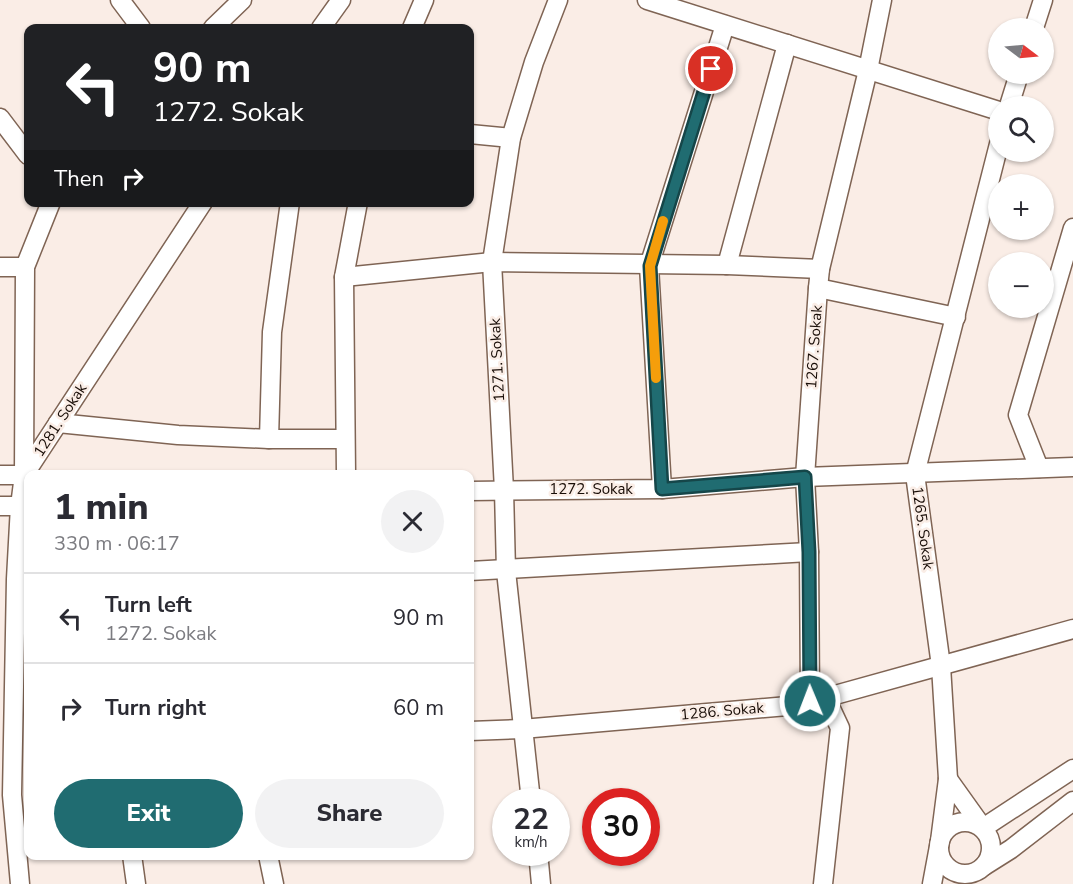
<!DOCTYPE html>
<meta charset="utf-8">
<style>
:root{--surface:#fff;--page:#f2f2f3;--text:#2b2b33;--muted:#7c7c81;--line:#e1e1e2;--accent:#206c71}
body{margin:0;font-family:"Nunito Sans",sans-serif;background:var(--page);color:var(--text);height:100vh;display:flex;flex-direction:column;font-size:22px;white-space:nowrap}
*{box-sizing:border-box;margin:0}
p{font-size:20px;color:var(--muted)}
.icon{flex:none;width:33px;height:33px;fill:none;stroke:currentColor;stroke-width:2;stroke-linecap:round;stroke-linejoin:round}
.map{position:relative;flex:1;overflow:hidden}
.panel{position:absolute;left:24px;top:470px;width:450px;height:390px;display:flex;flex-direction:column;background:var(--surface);border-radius:12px;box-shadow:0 2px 4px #0004}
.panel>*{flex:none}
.top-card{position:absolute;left:24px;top:24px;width:450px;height:183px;border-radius:12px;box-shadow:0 2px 4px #0004;background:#202124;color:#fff;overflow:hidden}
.needle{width:39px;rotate:106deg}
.fabs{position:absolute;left:988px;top:18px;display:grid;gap:12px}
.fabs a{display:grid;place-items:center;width:66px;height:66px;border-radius:50%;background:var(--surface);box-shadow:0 2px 4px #0004;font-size:30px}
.speed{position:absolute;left:492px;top:788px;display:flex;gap:12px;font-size:30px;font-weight:700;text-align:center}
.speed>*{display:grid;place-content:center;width:78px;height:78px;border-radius:50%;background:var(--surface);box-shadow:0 2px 4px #0004;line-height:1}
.speed small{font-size:15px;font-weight:400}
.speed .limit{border:9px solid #d22;background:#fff;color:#111}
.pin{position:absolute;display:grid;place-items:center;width:51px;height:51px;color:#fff;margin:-26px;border:3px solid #fff;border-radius:50%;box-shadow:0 2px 6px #0007}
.me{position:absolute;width:66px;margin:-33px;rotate:359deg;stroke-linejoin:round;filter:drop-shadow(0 0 4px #0008)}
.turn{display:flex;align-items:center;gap:21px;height:126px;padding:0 30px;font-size:27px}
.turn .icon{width:78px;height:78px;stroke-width:2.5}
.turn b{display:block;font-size:42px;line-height:51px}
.then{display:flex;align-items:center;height:57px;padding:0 30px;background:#0003;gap:12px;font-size:22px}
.round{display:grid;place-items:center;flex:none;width:63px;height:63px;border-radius:32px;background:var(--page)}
.overview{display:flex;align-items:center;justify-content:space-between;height:102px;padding:0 30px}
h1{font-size:36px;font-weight:800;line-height:45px}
.cta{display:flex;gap:12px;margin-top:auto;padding:12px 30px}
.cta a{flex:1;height:69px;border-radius:36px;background:var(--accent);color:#fff;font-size:24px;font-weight:800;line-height:69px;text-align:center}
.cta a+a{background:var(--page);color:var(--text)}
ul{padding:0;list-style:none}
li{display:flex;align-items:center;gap:18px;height:90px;padding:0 30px;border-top:2px solid var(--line)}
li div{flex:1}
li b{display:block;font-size:22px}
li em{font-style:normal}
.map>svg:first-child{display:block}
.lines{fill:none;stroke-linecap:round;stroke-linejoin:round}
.street-casing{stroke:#7f6454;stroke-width:21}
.street{stroke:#fff;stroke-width:18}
.route-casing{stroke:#154649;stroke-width:15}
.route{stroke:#206c71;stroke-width:10}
.slow{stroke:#f59e0b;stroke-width:10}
.labels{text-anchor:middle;stroke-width:5;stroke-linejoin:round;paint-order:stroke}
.street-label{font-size:15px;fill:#180d07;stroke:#faede6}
</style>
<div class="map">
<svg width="1073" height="884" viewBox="0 0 1073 884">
<rect width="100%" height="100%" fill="#faede6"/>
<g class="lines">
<defs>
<g id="street">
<path d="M120,0L141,28"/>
<path d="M647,0L999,111"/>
<path d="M213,28L242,0"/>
<path d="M321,28L341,0"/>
<path d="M412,28L424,0"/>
<path d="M1034,28L1043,0"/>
<path d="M1009,106L1019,74"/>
<path d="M0,118L28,155"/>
<path d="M470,134L511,138"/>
<path d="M727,265L787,44"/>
<path d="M0,267H25"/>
<path d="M344,277L492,262L727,265L820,269"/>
<path d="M818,288L956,317"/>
<path d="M58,423L178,435L269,439H344"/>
<path d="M269,439L272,332L290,202"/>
<path d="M1039,468L1018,415L1073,228"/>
<path d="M346,474L344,277L358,202"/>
<path d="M0,475H24"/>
<path d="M24,475L25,267L51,202"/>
<path d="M662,489L649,266L725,25"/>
<path d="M470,491L662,489L805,477L1073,467"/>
<path d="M0,506H20"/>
<path d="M470,571L809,552"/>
<path d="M810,701L809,552L805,477L818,288L820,269L868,70L882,0"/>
<path d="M470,731L522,729L799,705L1073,629"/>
<path d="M948,779L983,828L1073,769"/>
<path d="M531,801L506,571L504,490L492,262L511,138L534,62L558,0"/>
<circle cx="965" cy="848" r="26"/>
<path d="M538,852L541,884"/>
<path d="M132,855L136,884"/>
<path d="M268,855L274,884"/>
<path d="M984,866L1011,849L1073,801"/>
<path d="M20,884L12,795L16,579L20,506L24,475L203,202"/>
<path d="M823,884L840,728L825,696"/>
<path d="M932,884L940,841L948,779L941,666L915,474L999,144"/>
</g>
</defs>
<use href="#street" class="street-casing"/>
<use href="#street" class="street"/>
</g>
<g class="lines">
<defs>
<path id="route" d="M711,69L650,266L662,489L805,477L809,552L810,701"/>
</defs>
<use href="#route" class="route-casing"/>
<use href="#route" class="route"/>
<path class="slow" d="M656,378L650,266L663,221"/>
</g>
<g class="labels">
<g class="street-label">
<text transform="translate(814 347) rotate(-86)" y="5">1267. Sokak</text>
<text transform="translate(497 360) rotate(-93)" y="5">1271. Sokak</text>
<text transform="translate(60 420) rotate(-57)" y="5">1281. Sokak</text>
<text x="591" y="494">1272. Sokak</text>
<text transform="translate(923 528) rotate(82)" y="5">1265. Sokak</text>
<text transform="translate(722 711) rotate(-5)" y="5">1286. Sokak</text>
</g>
</g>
</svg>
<div class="fabs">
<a><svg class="needle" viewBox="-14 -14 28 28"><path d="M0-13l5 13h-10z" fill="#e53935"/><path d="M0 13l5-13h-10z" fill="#7c7c81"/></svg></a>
<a><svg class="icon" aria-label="search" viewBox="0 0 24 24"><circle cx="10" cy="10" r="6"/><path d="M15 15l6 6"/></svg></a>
<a>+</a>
<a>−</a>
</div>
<div class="speed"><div>22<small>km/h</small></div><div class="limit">30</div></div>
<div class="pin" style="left:711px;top:69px;background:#d93025"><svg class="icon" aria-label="arrive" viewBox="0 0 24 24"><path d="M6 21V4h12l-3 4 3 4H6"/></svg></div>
<svg class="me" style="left:810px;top:701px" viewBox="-20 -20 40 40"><circle r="17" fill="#206c71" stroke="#fff" stroke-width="3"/><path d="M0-11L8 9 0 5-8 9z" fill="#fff"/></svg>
<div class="top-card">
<div class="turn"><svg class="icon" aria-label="left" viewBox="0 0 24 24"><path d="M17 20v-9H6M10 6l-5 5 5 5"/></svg><div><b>90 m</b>1272. Sokak</div></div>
<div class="then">Then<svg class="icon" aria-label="right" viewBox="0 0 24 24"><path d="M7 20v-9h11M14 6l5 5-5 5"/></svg></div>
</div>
<section class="panel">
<div class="overview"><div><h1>1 min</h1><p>330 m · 06:17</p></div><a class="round"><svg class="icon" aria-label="close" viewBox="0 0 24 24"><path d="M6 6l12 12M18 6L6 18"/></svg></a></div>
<ul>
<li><svg class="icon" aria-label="left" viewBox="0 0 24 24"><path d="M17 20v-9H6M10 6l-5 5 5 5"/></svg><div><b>Turn left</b><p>1272. Sokak</p></div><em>90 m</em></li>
<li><svg class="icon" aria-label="right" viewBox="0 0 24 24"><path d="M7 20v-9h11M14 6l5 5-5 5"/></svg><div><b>Turn right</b></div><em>60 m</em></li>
</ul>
<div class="cta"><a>Exit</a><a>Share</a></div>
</section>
</div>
